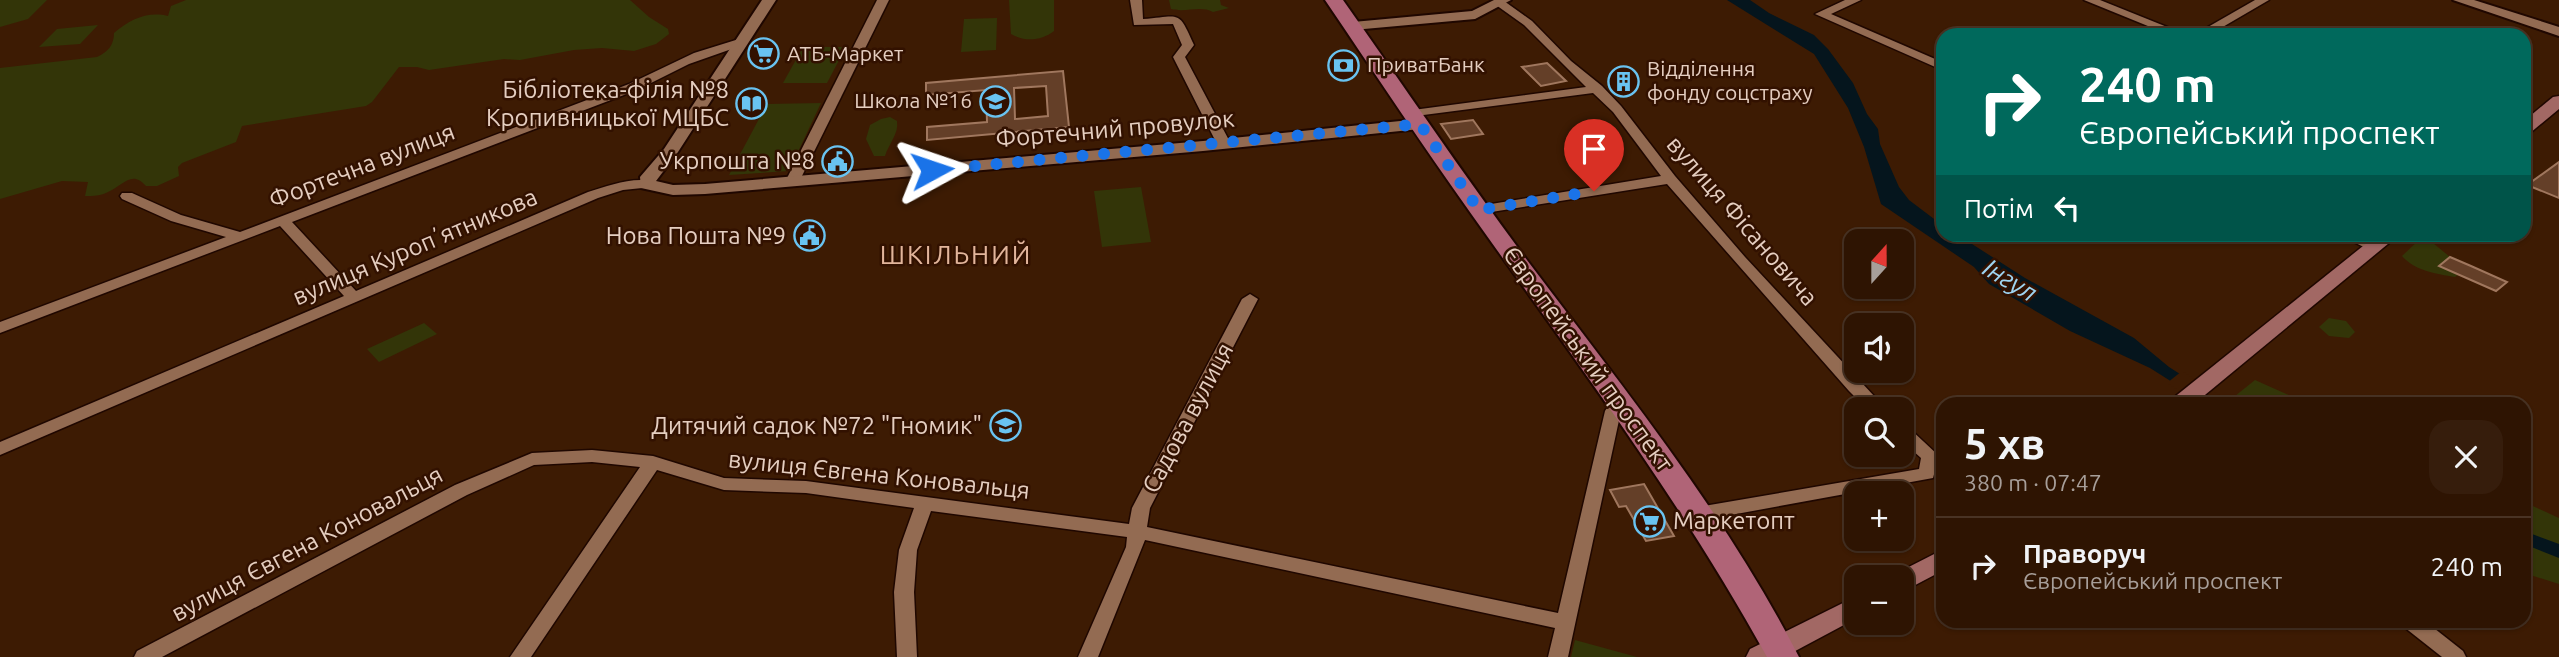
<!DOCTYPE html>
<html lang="uk">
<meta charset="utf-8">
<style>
:root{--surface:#2e1402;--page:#361d0c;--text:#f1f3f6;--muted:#a79e99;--line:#493324}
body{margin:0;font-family:Ubuntu,sans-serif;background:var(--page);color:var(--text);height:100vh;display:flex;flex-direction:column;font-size:26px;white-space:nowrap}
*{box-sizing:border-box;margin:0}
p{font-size:23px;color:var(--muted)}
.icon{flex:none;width:38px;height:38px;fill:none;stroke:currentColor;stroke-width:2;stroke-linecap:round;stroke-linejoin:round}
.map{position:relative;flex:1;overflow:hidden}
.drawer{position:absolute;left:1936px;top:397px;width:595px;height:231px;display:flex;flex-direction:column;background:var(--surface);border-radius:21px;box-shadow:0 2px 5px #0004,0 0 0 2px var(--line)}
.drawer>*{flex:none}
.top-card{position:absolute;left:1936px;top:28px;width:595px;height:214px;border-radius:21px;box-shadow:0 2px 5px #0004,0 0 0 2px var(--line);background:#00695c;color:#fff;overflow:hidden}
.needle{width:46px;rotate:21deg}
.buttons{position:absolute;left:1844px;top:229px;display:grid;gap:14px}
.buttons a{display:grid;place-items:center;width:70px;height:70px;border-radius:14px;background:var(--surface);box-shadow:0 2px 5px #0004,0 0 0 2px var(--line);font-size:35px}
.pin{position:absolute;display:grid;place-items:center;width:60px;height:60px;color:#fff;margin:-72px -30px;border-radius:50% 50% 50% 0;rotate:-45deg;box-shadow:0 0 7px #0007}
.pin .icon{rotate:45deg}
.me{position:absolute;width:77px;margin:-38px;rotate:85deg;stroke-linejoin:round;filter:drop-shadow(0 0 5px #0008)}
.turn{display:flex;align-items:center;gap:24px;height:147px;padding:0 28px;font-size:32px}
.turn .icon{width:91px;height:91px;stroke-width:2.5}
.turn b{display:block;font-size:49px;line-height:60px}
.then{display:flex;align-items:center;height:66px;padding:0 28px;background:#0003;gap:14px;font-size:26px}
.round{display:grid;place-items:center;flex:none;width:74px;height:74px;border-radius:21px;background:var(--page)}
.headline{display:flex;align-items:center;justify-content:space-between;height:119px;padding:0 28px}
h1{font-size:42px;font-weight:600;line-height:52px}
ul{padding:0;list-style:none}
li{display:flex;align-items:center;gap:21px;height:98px;padding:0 28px;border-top:2px solid var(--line)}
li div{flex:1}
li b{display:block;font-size:26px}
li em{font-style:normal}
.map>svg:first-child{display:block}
.green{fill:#333508}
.water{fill:#05151d}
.pier{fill:#3d1b03}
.building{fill:#643f28;stroke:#a0775e;stroke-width:2;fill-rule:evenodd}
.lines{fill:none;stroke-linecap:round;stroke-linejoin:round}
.minor-casing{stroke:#1f0700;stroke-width:3}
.tertiary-casing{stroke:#1f0700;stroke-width:4}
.secondary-casing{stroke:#1f0700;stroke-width:3}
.primary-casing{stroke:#1f0700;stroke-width:4}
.minor{fill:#936b52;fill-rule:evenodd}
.tertiary{fill:#936b52;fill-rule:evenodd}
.secondary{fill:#a26864;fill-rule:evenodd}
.primary{fill:#b06477;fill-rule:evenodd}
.route{stroke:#1a73e8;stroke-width:12;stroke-dasharray:0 21.6}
.labels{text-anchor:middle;stroke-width:5;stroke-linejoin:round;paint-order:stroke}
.far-poi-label{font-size:21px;fill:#e5cec0;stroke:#321100;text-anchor:start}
.poi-label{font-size:24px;fill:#e5cec0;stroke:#321100;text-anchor:end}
.street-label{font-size:24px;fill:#e5cec0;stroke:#321100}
.neighbourhood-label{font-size:26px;letter-spacing:2px;fill:#e2b59b;stroke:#321100}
.water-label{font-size:26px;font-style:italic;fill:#9ed4f1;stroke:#321100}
</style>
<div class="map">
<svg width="2559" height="657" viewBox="0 0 2559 657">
<rect width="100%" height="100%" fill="#3d1b03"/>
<g class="green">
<path d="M0,0H47L28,19L0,27Z"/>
<path d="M186,0H630L649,17L668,29L669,34L656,44L634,51L602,48L574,50L520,60L504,59L429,70L417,67H399L372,102L366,106L242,126L236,142L182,163L178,167L179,176L157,186H146C132,169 122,186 108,192C101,196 93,196 85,196L88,182L62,181L0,199V68L97,57C108,52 114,45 114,33C130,19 148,11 168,16L171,6Z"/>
<path d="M1009,0H1054V31C1041,41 1025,42 1011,34Z"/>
<path d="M1169,0H1220L1221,5L1229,8L1213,12C1200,5 1186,13 1171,9Z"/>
<path d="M997,18L996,50L961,52L964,19Z"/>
<path d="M98,25L80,44L39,47L57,29Z"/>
<path d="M803,47H846L827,83H783Z"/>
<path d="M821,103L789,171L729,175L767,104Z"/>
<path d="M890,117L897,121C899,134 889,143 885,156H874L866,139L870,125L881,119Z"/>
<path d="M1141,187L1151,242L1102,247L1094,191Z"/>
<path d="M2419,240L2433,243L2450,257L2439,266L2458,275L2455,277C2437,274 2415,271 2402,256Z"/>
<path d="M2329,318L2346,321L2355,332L2349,338L2329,336L2319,327Z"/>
<path d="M424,323L437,334L379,362L367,349Z"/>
<path d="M2255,380L2309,404H2225Z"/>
<path d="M2524,502L2559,518V584L2524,573Z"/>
<path d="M1575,640L1637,657H1571Z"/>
</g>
<g class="water">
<path d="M1727,0H1750L1769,13L1814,35L1828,49L1853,83L1867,114L1878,129L1880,144L1899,187L1909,200L1942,225V234L1958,235L2025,278L2134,338L2169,367L2227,404H2207L2150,368L2070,331L1989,284L1974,267L1881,204L1864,147L1848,108L1814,54Z"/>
<path d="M2524,531L2559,544V558L2524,544Z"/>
</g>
<path class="pier" d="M2182,371L2227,400L2221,404H2200L2167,383Z"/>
<g class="building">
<path d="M1547,63L1566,81L1541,86L1522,67Z"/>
<path d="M1063,71L1069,127L927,140V127L987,122L986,90L926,95V83ZM1046,86L1048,116L1015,119L1014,88Z"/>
<path d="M1473,120L1483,134L1451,139L1441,124Z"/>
<path d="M2559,162V198L2527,185Z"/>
<path d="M2450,257L2471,266L2507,282L2496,291L2439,266Z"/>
<path d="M1644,484L1674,536L1646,541L1626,506L1619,507L1610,490Z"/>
</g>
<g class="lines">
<defs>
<g id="minor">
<path d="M877,0H889L799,182L792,186L787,185L785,182Z"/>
<path d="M1130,0H1142L1143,19C1181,16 1178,9 1194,45L1185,57L1231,144L1229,147H1219L1217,144L1173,57L1182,45L1173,24L1134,25Z"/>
<path d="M1845,0H1861L1831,14L1942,62V70L1815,14Z"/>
<path d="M2084,0H2100L2187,35H2170Z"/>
<path d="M2255,0H2269L2209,35H2194Z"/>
<path d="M1496,1H1504L1532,21L1571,61L1602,86L1621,106L1675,176L1745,257L1887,410H1868L1849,391L1667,184L1479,214L1474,213L1472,210L1479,206L1661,176L1613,112L1593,93L1408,117L1407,114L1413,110L1586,87L1524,25L1496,5Z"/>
<path d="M739,39L743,41V45L689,64L637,90L292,222L356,291L588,192C608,186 630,177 652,181L654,184L652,187L623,190L598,198L0,455V442L344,296L280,226L0,333V322L226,237L171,221L122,199L120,196L122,193H132L181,215L240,232L629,84L694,53Z"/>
<path d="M2337,234H2358L2382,247L2375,251L2370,250Z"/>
<path d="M1250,294L1258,299L1150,508L1147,527L1558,613L1605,411L1614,396H1626L1628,400L1621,411L1568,657H1548L1555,628L1145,540L1098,657H1078L1126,547L1127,537L931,511L917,550L914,592L917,657H897L894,592L899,550L914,508L806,493L724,490L657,470L531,657H510L640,467L592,462L534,465L467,495L162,657H134L137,651L455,485L532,453L592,450L653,456L724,478L806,481L1129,524L1132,508L1242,299Z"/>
<path d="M1902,425L1908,427L1939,456L1933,478L1698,521L1692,519L1689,514L1692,509L1698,507L1919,469L1921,458L1902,441Z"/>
<path d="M2401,621H2425L2463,651L2466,657H2442L2404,627Z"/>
</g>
<g id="tertiary">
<path d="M762,0H776L678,152L656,181L673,185L705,184L1203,141L1420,119L1428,124L1420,129L1203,151L705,194L673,195L641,188L640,177L664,149Z"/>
<path d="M1494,0H1511L1475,19L1353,30L1346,26L1353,22L1472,11Z"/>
<path d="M2453,0H2474L2559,27V36Z"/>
</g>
<g id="secondary">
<path d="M2559,96V109L2530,133L2524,134V121L2553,97Z"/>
<path d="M2378,234H2400L2194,404H2169L2172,399Z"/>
<path d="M1942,550V571L1902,592V578H1892L1893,575Z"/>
<path d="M1857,596V618L1784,657H1746L1750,649Z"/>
</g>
<path id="primary" d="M1325,0H1343C1405,88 1465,177 1530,264C1625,390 1727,516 1799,657H1767C1681,501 1575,360 1472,215C1422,145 1374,72 1325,0Z"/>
</defs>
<use href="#minor" class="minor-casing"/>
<use href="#tertiary" class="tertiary-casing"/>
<use href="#secondary" class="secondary-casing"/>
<use href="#primary" class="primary-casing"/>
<use href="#minor" class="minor"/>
<use href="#tertiary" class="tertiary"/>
<use href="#secondary" class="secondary"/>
<use href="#primary" class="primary"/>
</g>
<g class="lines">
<path class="route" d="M932,170L1420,124L1479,210L1594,191"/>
</g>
<defs>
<symbol id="supermarket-ring" viewBox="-11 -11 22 22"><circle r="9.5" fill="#321100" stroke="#69c3f1" stroke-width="1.5"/><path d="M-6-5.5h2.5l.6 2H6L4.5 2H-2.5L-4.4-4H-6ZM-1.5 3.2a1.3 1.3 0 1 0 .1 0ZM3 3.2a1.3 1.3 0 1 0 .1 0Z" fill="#69c3f1"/></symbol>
<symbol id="bank-ring" viewBox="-11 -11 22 22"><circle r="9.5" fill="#321100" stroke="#69c3f1" stroke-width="1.5"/><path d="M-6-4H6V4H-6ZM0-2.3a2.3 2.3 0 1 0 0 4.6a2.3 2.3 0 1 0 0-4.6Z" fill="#69c3f1"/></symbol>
<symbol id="building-ring" viewBox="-11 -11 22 22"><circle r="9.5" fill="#321100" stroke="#69c3f1" stroke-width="1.5"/><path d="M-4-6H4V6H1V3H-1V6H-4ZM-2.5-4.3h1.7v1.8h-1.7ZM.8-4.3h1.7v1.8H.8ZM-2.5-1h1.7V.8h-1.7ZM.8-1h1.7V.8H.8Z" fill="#69c3f1"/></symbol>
<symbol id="school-ring" viewBox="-11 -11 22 22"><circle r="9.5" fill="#321100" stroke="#69c3f1" stroke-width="1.5"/><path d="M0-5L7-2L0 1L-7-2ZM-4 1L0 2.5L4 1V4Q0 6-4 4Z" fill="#69c3f1"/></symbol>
<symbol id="library-ring" viewBox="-11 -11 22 22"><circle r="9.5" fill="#321100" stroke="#69c3f1" stroke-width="1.5"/><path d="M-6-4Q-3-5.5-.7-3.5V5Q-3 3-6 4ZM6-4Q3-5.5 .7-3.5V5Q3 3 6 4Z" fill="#69c3f1"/></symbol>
<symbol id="civic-ring" viewBox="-11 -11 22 22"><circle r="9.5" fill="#321100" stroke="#69c3f1" stroke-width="1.5"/><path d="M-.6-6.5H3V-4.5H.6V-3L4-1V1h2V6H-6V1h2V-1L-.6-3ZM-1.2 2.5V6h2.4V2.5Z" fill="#69c3f1"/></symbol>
</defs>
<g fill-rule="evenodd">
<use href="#supermarket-ring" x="746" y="36" width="35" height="35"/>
<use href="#bank-ring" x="1326" y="48" width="35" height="35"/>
<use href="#building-ring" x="1606" y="64" width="35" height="35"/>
<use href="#school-ring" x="978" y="84" width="35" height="35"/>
<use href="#library-ring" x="734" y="86" width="35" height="35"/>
<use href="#civic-ring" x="820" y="144" width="35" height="35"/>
<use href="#civic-ring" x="792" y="218" width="35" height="35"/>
<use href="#school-ring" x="988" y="408" width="35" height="35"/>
<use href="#supermarket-ring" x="1632" y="504" width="35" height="35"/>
</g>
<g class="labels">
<g class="far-poi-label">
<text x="787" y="61">АТБ-Маркет</text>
<text x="1367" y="72">ПриватБанк</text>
<text x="1647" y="76">Відділення<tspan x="1647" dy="24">фонду соцстраху</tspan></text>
<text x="972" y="108" text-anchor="end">Школа №16</text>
</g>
<g class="poi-label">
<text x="729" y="98">Бібліотека-філія №8<tspan x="729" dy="28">Кропивницької МЦБС</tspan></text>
<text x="815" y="169">Укрпошта №8</text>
<text x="786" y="244">Нова Пошта №9</text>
<text x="982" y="434">Дитячий садок №72 "Гномик"</text>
<text x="1673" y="529" text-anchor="start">Маркетопт</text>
</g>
<g class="street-label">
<text transform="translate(1115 129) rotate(-5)" y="8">Фортечний провулок</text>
<text transform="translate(362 166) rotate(-21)" y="8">Фортечна вулиця</text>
<text transform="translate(1742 221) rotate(49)" y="8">вулиця Фісановича</text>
<text transform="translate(415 247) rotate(-23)" y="8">вулиця Куропʼятникова</text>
<text transform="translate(1588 359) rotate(54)" y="8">Європейський проспект</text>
<text transform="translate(1188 418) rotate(-62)" y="8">Садова вулиця</text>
<text transform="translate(879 475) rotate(6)" y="8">вулиця Євгена Коновальця</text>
<text transform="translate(307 544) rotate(-28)" y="8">вулиця Євгена Коновальця</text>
</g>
<g class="neighbourhood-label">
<text x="956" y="264">ШКІЛЬНИЙ</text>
</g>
<g class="water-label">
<text transform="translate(2010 280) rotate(31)" y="9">Інгул</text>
</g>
</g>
</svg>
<div class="buttons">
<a><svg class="needle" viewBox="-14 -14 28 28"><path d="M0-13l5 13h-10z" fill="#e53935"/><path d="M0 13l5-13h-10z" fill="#a79e99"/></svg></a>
<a><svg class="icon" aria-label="sound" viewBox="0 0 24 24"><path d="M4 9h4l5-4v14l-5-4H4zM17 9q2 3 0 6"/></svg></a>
<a><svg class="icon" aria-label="search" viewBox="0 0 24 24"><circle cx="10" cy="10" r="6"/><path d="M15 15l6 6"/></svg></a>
<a>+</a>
<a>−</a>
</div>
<div class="pin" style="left:1594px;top:191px;background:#d93025"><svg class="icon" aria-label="arrive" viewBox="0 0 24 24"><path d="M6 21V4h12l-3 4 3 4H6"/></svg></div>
<svg class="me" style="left:932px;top:170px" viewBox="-20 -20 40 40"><path d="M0-17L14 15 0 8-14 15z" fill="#1a73e8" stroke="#fff" stroke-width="4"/></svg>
<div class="top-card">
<div class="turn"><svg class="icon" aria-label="right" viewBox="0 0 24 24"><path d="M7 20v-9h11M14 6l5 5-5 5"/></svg><div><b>240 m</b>Європейський проспект</div></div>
<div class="then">Потім<svg class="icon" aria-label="left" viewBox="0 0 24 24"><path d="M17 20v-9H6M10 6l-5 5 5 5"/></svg></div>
</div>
<section class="drawer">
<div class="headline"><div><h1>5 хв</h1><p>380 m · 07:47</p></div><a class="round"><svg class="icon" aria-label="close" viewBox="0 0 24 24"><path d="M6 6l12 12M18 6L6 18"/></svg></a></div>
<ul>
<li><svg class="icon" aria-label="right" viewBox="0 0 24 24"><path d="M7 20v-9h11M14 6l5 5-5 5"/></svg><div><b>Праворуч</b><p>Європейський проспект</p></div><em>240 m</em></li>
</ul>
</section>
</div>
